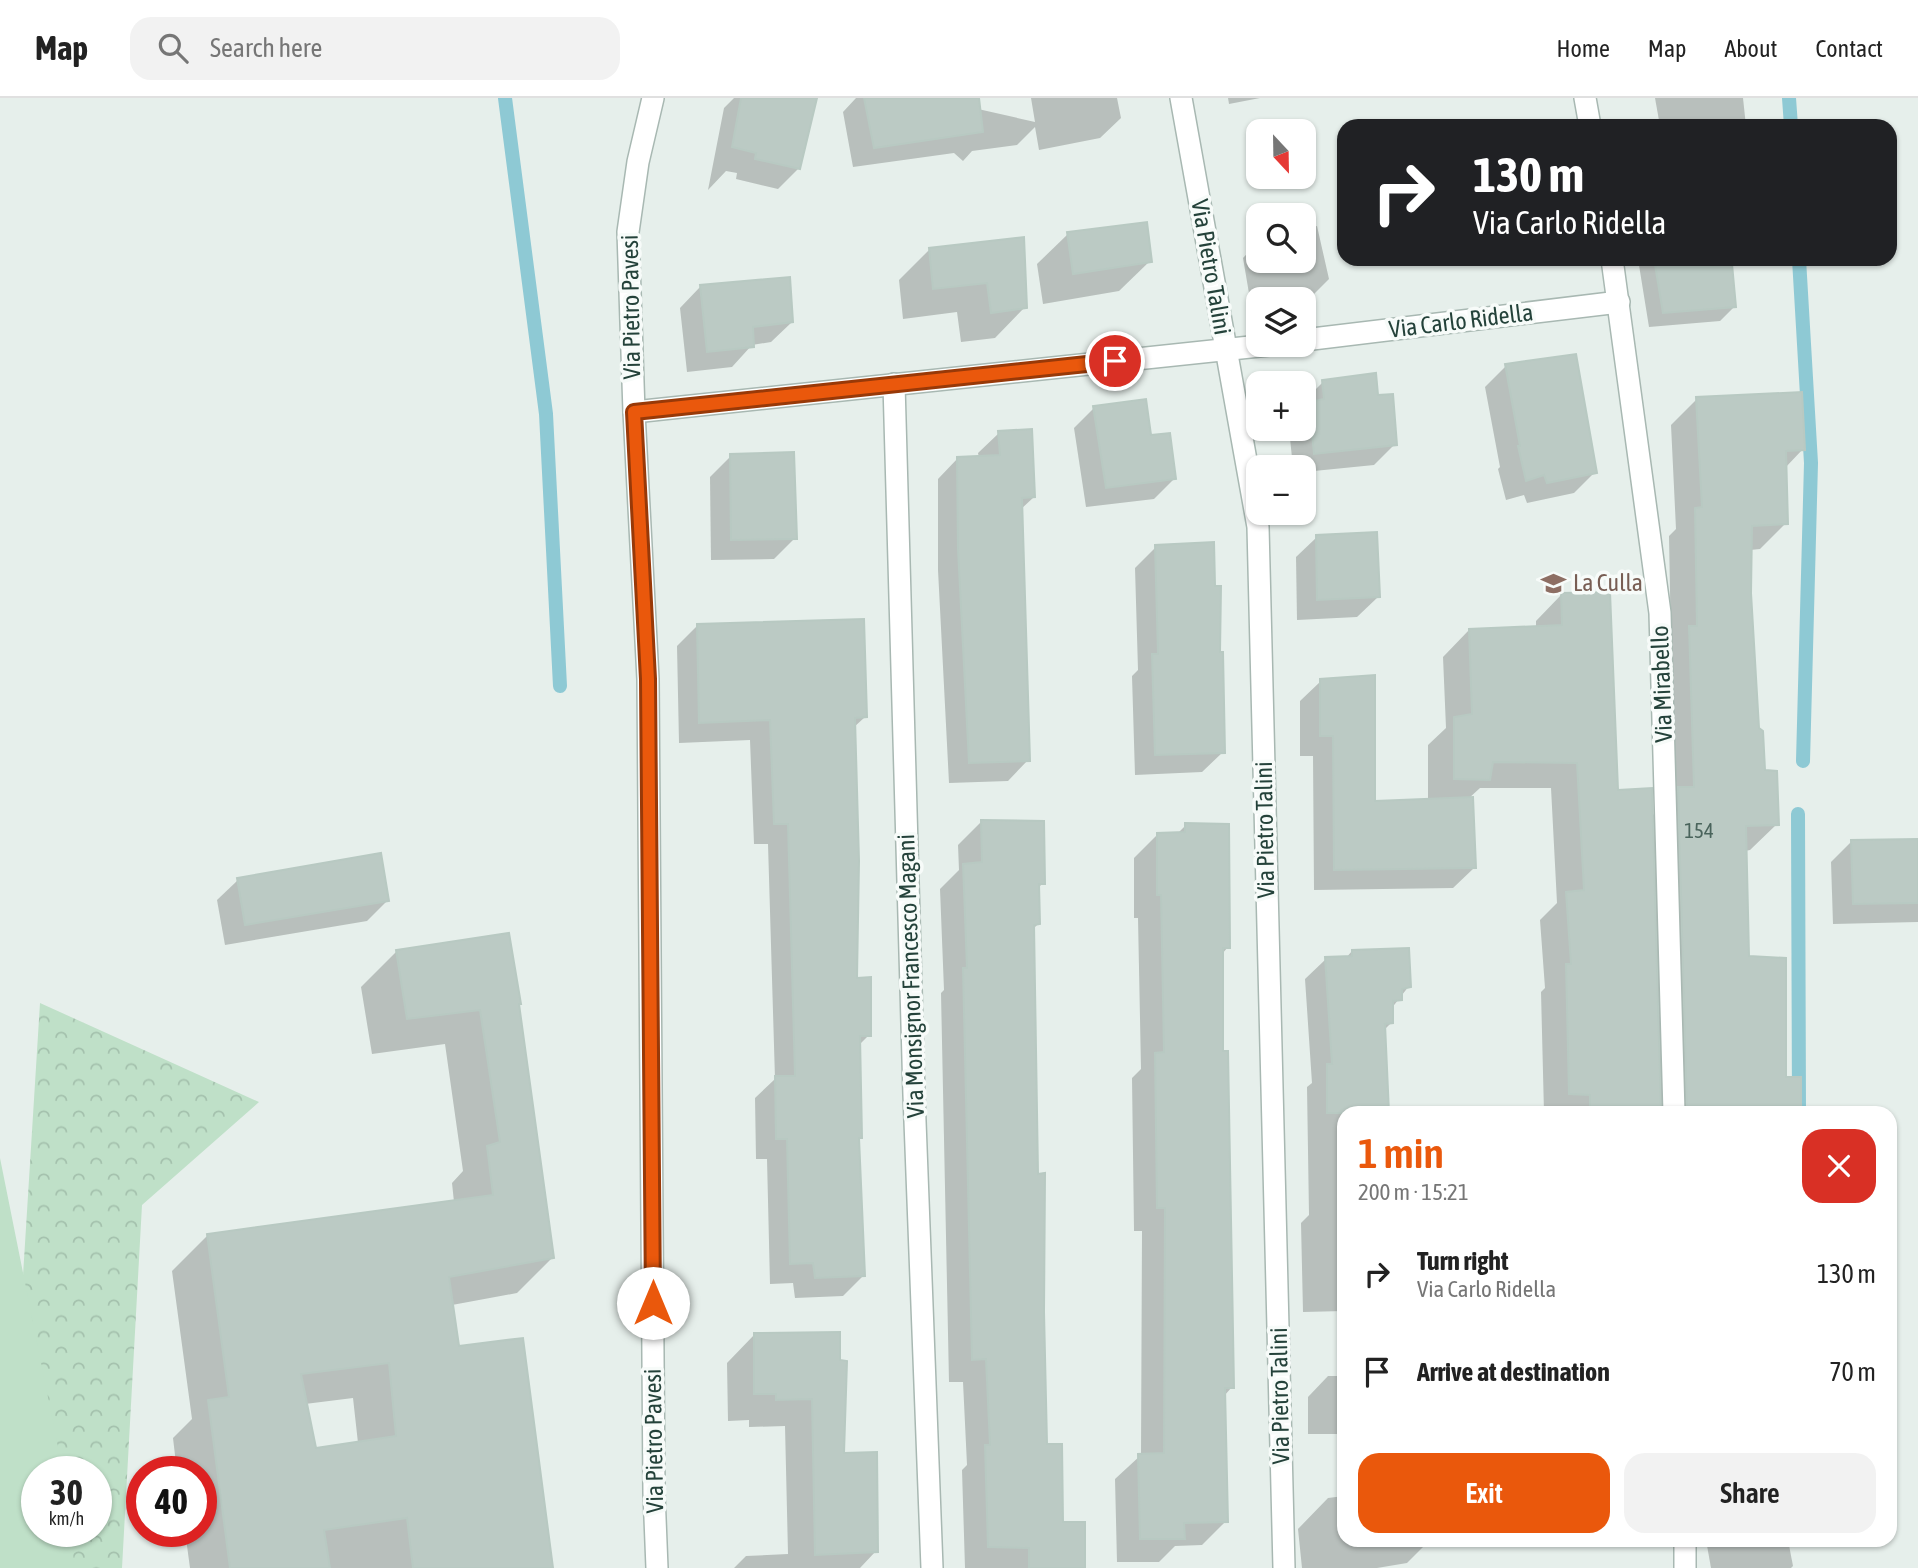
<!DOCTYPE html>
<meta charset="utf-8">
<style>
:root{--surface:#fff;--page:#f2f2f2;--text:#222;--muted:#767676;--line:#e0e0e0;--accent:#ea580c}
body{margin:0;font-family:"Asap Condensed",sans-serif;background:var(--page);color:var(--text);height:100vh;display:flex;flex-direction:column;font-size:26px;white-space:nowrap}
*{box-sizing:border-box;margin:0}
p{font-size:23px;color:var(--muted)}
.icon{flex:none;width:38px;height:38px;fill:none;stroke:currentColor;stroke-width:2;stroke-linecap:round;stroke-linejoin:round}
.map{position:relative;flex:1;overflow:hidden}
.side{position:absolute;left:1337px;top:1008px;width:560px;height:441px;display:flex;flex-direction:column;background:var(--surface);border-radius:21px;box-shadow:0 2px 5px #0004}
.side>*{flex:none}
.banner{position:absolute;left:1337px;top:21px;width:560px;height:147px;border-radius:21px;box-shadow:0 2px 5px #0004;background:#202124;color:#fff;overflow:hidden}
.needle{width:46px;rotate:158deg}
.fabs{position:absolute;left:1246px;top:21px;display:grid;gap:14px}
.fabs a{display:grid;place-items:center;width:70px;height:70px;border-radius:14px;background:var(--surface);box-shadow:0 2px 5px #0004;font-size:35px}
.speed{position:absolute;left:21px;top:1358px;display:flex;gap:14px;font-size:35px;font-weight:700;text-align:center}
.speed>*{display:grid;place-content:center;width:91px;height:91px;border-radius:50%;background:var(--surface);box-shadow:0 2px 5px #0004;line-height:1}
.speed small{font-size:18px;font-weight:400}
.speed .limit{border:10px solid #d22;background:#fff;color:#111}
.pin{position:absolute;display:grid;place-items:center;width:60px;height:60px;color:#fff;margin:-30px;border:4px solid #fff;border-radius:50%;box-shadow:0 2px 7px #0007}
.me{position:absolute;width:77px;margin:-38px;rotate:0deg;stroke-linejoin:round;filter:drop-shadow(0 0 5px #0008)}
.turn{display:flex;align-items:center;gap:24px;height:147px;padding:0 21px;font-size:32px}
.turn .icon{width:91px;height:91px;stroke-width:2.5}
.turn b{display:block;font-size:49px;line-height:60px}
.round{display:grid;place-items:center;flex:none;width:74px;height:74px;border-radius:21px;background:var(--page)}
.head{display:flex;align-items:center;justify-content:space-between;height:119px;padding:0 21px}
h1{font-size:42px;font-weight:600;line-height:52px;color:var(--accent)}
.primary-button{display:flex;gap:14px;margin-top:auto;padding:14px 21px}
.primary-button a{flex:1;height:80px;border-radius:21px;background:var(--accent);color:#fff;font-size:28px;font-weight:600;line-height:80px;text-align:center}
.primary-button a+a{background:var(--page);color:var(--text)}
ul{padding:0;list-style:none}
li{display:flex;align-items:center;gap:21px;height:98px;padding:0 21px}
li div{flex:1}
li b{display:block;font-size:26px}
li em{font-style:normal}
header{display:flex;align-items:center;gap:42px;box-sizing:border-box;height:98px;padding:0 35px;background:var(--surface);border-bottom:2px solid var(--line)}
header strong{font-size:33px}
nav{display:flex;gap:38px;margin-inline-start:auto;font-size:24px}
.search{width:490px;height:63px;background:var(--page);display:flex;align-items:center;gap:18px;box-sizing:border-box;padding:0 24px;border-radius:21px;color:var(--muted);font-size:26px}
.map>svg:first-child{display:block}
.forest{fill:url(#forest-crowns);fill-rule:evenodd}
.green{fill:#bfe0c8}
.shadow{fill:#0003;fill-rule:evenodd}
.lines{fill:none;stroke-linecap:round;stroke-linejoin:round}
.stream{stroke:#8ec9d4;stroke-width:14}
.building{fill:#bbcac4;stroke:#b8c9c2;stroke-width:2;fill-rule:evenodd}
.minor-casing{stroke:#a8b8b2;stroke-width:24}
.tertiary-casing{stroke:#a8b8b2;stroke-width:24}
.minor{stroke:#fff;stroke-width:21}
.tertiary{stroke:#fff;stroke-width:21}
.route-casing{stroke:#983908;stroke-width:18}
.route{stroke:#ea580c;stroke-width:12}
.labels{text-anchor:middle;stroke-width:7;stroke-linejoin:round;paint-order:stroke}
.number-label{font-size:21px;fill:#4a645c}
.street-label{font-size:24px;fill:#24423a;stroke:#f7fbf9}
.education-label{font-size:24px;fill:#785e54;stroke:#f7fbf9;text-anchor:start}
</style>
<header>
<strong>Map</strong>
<div class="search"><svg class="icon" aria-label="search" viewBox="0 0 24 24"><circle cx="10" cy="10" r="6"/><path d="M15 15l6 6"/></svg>Search here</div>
<nav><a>Home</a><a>Map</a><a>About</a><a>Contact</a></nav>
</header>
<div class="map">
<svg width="1918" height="1470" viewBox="0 0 1918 1470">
<defs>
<pattern id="forest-crowns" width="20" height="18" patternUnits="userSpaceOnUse" patternTransform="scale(1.75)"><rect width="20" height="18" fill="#bfe0c8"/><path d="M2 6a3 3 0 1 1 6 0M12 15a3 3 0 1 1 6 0" fill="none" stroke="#a4c1ad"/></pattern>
</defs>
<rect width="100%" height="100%" fill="#e6efeb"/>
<path class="forest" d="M40,905L259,1004L142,1107L122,1470H0V1356L12,1354ZM37,1374H96V1433H37Z"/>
<path class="green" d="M0,1060L63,1374H37V1433H72L74,1470H0Z"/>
<g class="shadow">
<path d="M734,0H786L799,70L778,91L736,81L737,75L726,73L708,92L724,10Z"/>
<path d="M856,0H977L978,11L1035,24L1031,0H1117L1121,20L1100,40L1039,52L1035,29L1017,47L972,53L963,63L954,55L853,69L843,14Z"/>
<path d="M1228,0H1260L1229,6Z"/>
<path d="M1655,0H1743L1746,28H1660Z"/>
<path d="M1317,128L1329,181L1308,202L1258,201V212L1252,213L1243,160L1258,144V163H1304V131Z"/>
<path d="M1068,136L1150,163L1119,193L1043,206L1037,166Z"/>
<path d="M1022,141L1025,209L995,240L961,244L957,214L903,221L899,182L929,152Z"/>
<path d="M1638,161H1708L1710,170L1734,209L1720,223L1649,229Z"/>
<path d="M700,189L792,224L771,244L752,247L732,269L687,274L680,210Z"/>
<path d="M1506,268L1595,374L1574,395L1527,405L1524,397L1506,402L1498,371L1500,369L1485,289Z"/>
<path d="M1323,284L1376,299L1395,346L1374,367L1304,374V369H1293L1289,331H1304V303Z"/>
<path d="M1697,301L1803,351L1785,370L1786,425L1760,451L1750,452L1749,495L1757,631L1764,673L1777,726L1750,752L1745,753L1747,859L1785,981L1799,1013L1797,1015H1544L1541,894L1545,890L1540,822L1557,805L1551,690H1480L1468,701L1474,770L1453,790L1314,792L1313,658H1300V603L1321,583L1374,705L1428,703V647L1446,630L1443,559L1469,532L1536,530V523L1562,496L1617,694L1651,719L1668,702L1663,556L1671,548L1669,438L1676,431L1671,327Z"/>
<path d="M1094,310L1149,339L1174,381L1154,401L1086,409L1074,330Z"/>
<path d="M999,335L1034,399L1020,412L1028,662L1008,683L949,685L938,472V381L958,360H979L978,355Z"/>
<path d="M731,358L795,440L774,461L711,462L710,379Z"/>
<path d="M1317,439L1378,499L1357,519L1297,522L1296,459Z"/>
<path d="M1156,449L1219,556L1223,654L1202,674L1135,677L1132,578L1138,572L1135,470Z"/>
<path d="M698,527L865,619L853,630L856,881L869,937L859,947L857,1042L863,1178L843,1198L795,1200L793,1185L770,1186L767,1061H756L755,1000L775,981L768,746H754L750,642L679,645L677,548Z"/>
<path d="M981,724L1043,785L1037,791L1038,826L1033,831L1036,1077L1043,1214L1045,1348L1061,1425L1083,1470H965L962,1372L967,1367L963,1284H949L941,895L944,892L940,791L959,772L958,747Z"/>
<path d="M1186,727L1228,849L1222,856V955L1232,1289L1224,1298L1226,1423L1202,1447L1175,1448L1159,1464H1117L1115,1381L1141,1357L1142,1133H1134L1132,980L1141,971L1138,820H1134V760L1157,737L1177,736Z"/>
<path d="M1852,743H1918V824L1833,826L1831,764Z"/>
<path d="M238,782L388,802L367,823L225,847L217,802Z"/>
<path d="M397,853L517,908L553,1159L517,1195L452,1207L458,1250L551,1470H190L185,1433H201V1374H177L173,1340L192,1321L172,1173L208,1137L454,1104L452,1085L463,1073L445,946L372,956L361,889ZM353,1300L358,1345L314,1352L305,1306Z"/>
<path d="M1352,853L1409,888L1391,911V925L1384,932L1387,1015H1344V1213L1303,1214L1301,1125L1309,1117L1307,989L1312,985L1305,881L1326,861L1346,860Z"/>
<path d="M838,1236L843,1356L876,1453L860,1470H734L746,1458L788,1456L785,1328L749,1329V1322L728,1323L727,1265L754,1237Z"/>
<path d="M1328,1278H1344V1336H1308V1299Z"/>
<path d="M1344,1398V1442H1430L1407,1465L1377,1470H1302L1298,1431L1328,1400Z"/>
<path d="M1706,1442H1788L1793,1468L1791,1470H1711Z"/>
</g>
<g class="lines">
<g class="stream">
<path d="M505,0L546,316L560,588"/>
<path d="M1789,0L1791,28"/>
<path d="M1799,161L1811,365L1803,663"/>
<path d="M1798,716L1799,1015"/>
</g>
</g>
<g class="building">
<path d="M741,0H817L800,71L755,61L756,55L732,49Z"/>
<path d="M864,0H979L983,34L874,50Z"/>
<path d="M1147,124L1152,164L1073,176L1067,134Z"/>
<path d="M1024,139L1027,210L991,215L987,185L933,191L929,150Z"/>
<path d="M1654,161H1710L1711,168L1732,166L1736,209L1663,215Z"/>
<path d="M790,179L793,224L753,229L754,249L707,254L700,187Z"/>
<path d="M1576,256L1597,375L1547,385L1544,377L1526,383L1518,348H1520L1505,266Z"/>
<path d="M1376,275L1378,297L1393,296L1397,347L1314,356L1309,304L1324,301L1322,282Z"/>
<path d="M1802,294L1805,352L1786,353L1788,426L1752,428L1751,495L1759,630L1763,633L1765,672L1777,673L1779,727L1746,728L1749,858L1786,860V979H1801V1013L1687,1015L1678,689H1694L1689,528H1697L1695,410L1702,409L1696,299Z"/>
<path d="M1146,301L1151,337L1170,335L1176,381L1106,390L1093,308Z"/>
<path d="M1032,331L1035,399L1022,400L1030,663L969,665L958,451L957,359L1000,357L998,333Z"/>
<path d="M794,354L797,441L731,442L730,356Z"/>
<path d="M1377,434L1380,499L1317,502L1316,437Z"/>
<path d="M1214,444L1215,488H1221L1220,554H1223L1225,655L1155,657L1152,556H1158L1155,447Z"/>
<path d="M1610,494L1618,692L1652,690L1661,1015H1590V997L1569,996L1566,866H1571L1566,794L1584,792L1577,665L1493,664L1490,682L1454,681V619L1472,616L1469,531L1562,527L1561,495Z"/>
<path d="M864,521L867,619L855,620L859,763L857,880L871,879V938H860L862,1040H859L865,1178L815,1180L813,1165L790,1166L787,1041H776L775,978H795L788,726H774L770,622L699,625L697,526Z"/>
<path d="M1375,577V703L1473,699L1476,770L1334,772L1333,638H1320V581Z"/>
<path d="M981,722L1044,723L1045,786H1039L1040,826L1034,827L1038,1076L1045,1075L1044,1214L1047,1346H1062L1063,1424H1085V1470H1029V1450L988,1449L985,1347H990L986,1261L972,1262L963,870H967L963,766L982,764Z"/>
<path d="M1185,725L1229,726L1230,850H1223V953H1228L1234,1290H1225L1228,1424L1184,1425L1185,1441H1140L1138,1356L1164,1355L1165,1110H1157L1155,955L1164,954L1161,797H1157V735L1185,734Z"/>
<path d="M1918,741V805L1853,806L1851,742Z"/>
<path d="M381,755L389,803L245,827L237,780Z"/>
<path d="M509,835L521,906H519L554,1160L449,1179L459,1248L523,1240L553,1470H413L407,1420L324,1432L330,1470H230L208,1302L229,1299L207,1136L493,1097L487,1048L500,1044L480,912L407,921L396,852ZM389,1265L396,1338L316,1350L301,1276Z"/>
<path d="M1409,850L1411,889L1402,891V902L1393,903V925L1385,926L1389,1015H1327V966H1332L1325,859L1352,858V852Z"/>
<path d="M840,1234V1262L847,1263L844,1355L877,1354L878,1454L815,1457L812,1301L776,1302V1296H754V1235Z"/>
</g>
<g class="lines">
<defs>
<g id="minor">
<path d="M1181,0L1258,429L1284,1470"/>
<path d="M1585,0L1590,28"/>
<path d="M1612,161L1660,515L1674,1015"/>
<path d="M1304,242L1619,204"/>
<path d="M894,286L914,997L932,1470"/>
<path d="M634,314L1269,247"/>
<path d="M1685,1470V1442"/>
</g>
<path id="tertiary" d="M653,0L638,64L628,134L634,314L648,581L654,1395L657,1470"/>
</defs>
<use href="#minor" class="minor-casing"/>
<use href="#tertiary" class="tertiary-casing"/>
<use href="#minor" class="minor"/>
<use href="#tertiary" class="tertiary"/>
</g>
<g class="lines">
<defs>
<path id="route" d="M653,1205L648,581L634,314L1115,263"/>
</defs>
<use href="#route" class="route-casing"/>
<use href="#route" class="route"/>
</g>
<defs>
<symbol id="school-bare" viewBox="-9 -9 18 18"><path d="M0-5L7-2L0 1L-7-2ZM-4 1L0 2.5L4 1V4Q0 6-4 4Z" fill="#8d6e63" stroke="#f7fbf9" stroke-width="2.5" paint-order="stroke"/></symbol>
</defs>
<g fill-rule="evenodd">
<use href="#school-bare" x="1536" y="468" width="35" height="35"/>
</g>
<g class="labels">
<g class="number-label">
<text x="1699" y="740">154</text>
</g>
<g class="street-label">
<text transform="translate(1211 169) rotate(80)" y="8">Via Pietro Talini</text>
<text transform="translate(631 209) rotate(-91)" y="8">Via Pietro Pavesi</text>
<text transform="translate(1461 223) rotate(-7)" y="8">Via Carlo Ridella</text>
<text transform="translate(1662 586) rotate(-92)" y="8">Via Mirabello</text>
<text transform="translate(1265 732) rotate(-91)" y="8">Via Pietro Talini</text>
<text transform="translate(911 878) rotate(-92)" y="8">Via Monsignor Francesco Magani</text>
<text transform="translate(1280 1298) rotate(-91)" y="8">Via Pietro Talini</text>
<text transform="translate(654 1343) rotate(-91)" y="8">Via Pietro Pavesi</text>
</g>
<g class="education-label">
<text x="1573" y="493">La Culla</text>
</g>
</g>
</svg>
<div class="fabs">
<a><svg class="needle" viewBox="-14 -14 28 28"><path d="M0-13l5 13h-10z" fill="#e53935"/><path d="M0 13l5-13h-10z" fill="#767676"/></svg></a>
<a><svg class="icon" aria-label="search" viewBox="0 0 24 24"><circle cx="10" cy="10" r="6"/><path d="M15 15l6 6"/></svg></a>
<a><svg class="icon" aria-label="layers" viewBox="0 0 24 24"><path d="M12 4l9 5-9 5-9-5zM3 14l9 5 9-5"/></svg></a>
<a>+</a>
<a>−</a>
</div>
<div class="speed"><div>30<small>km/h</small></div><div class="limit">40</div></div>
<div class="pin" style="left:1115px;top:263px;background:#d93025"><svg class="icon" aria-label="arrive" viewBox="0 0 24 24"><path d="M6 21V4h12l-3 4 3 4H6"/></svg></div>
<svg class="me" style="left:653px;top:1205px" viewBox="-20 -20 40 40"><circle r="19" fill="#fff"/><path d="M0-13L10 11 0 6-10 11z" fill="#ea580c"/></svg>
<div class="banner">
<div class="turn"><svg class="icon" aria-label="right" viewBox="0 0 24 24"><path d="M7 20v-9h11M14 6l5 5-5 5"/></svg><div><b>130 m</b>Via Carlo Ridella</div></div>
</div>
<section class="side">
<div class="head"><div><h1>1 min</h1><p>200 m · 15:21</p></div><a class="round" style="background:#d93025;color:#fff"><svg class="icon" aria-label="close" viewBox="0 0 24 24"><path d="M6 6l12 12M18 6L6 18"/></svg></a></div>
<ul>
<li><svg class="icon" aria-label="right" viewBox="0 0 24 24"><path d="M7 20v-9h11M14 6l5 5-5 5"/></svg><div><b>Turn right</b><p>Via Carlo Ridella</p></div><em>130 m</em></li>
<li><svg class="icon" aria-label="arrive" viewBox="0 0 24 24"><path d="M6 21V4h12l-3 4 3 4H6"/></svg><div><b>Arrive at destination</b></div><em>70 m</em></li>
</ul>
<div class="primary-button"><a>Exit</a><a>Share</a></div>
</section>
</div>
